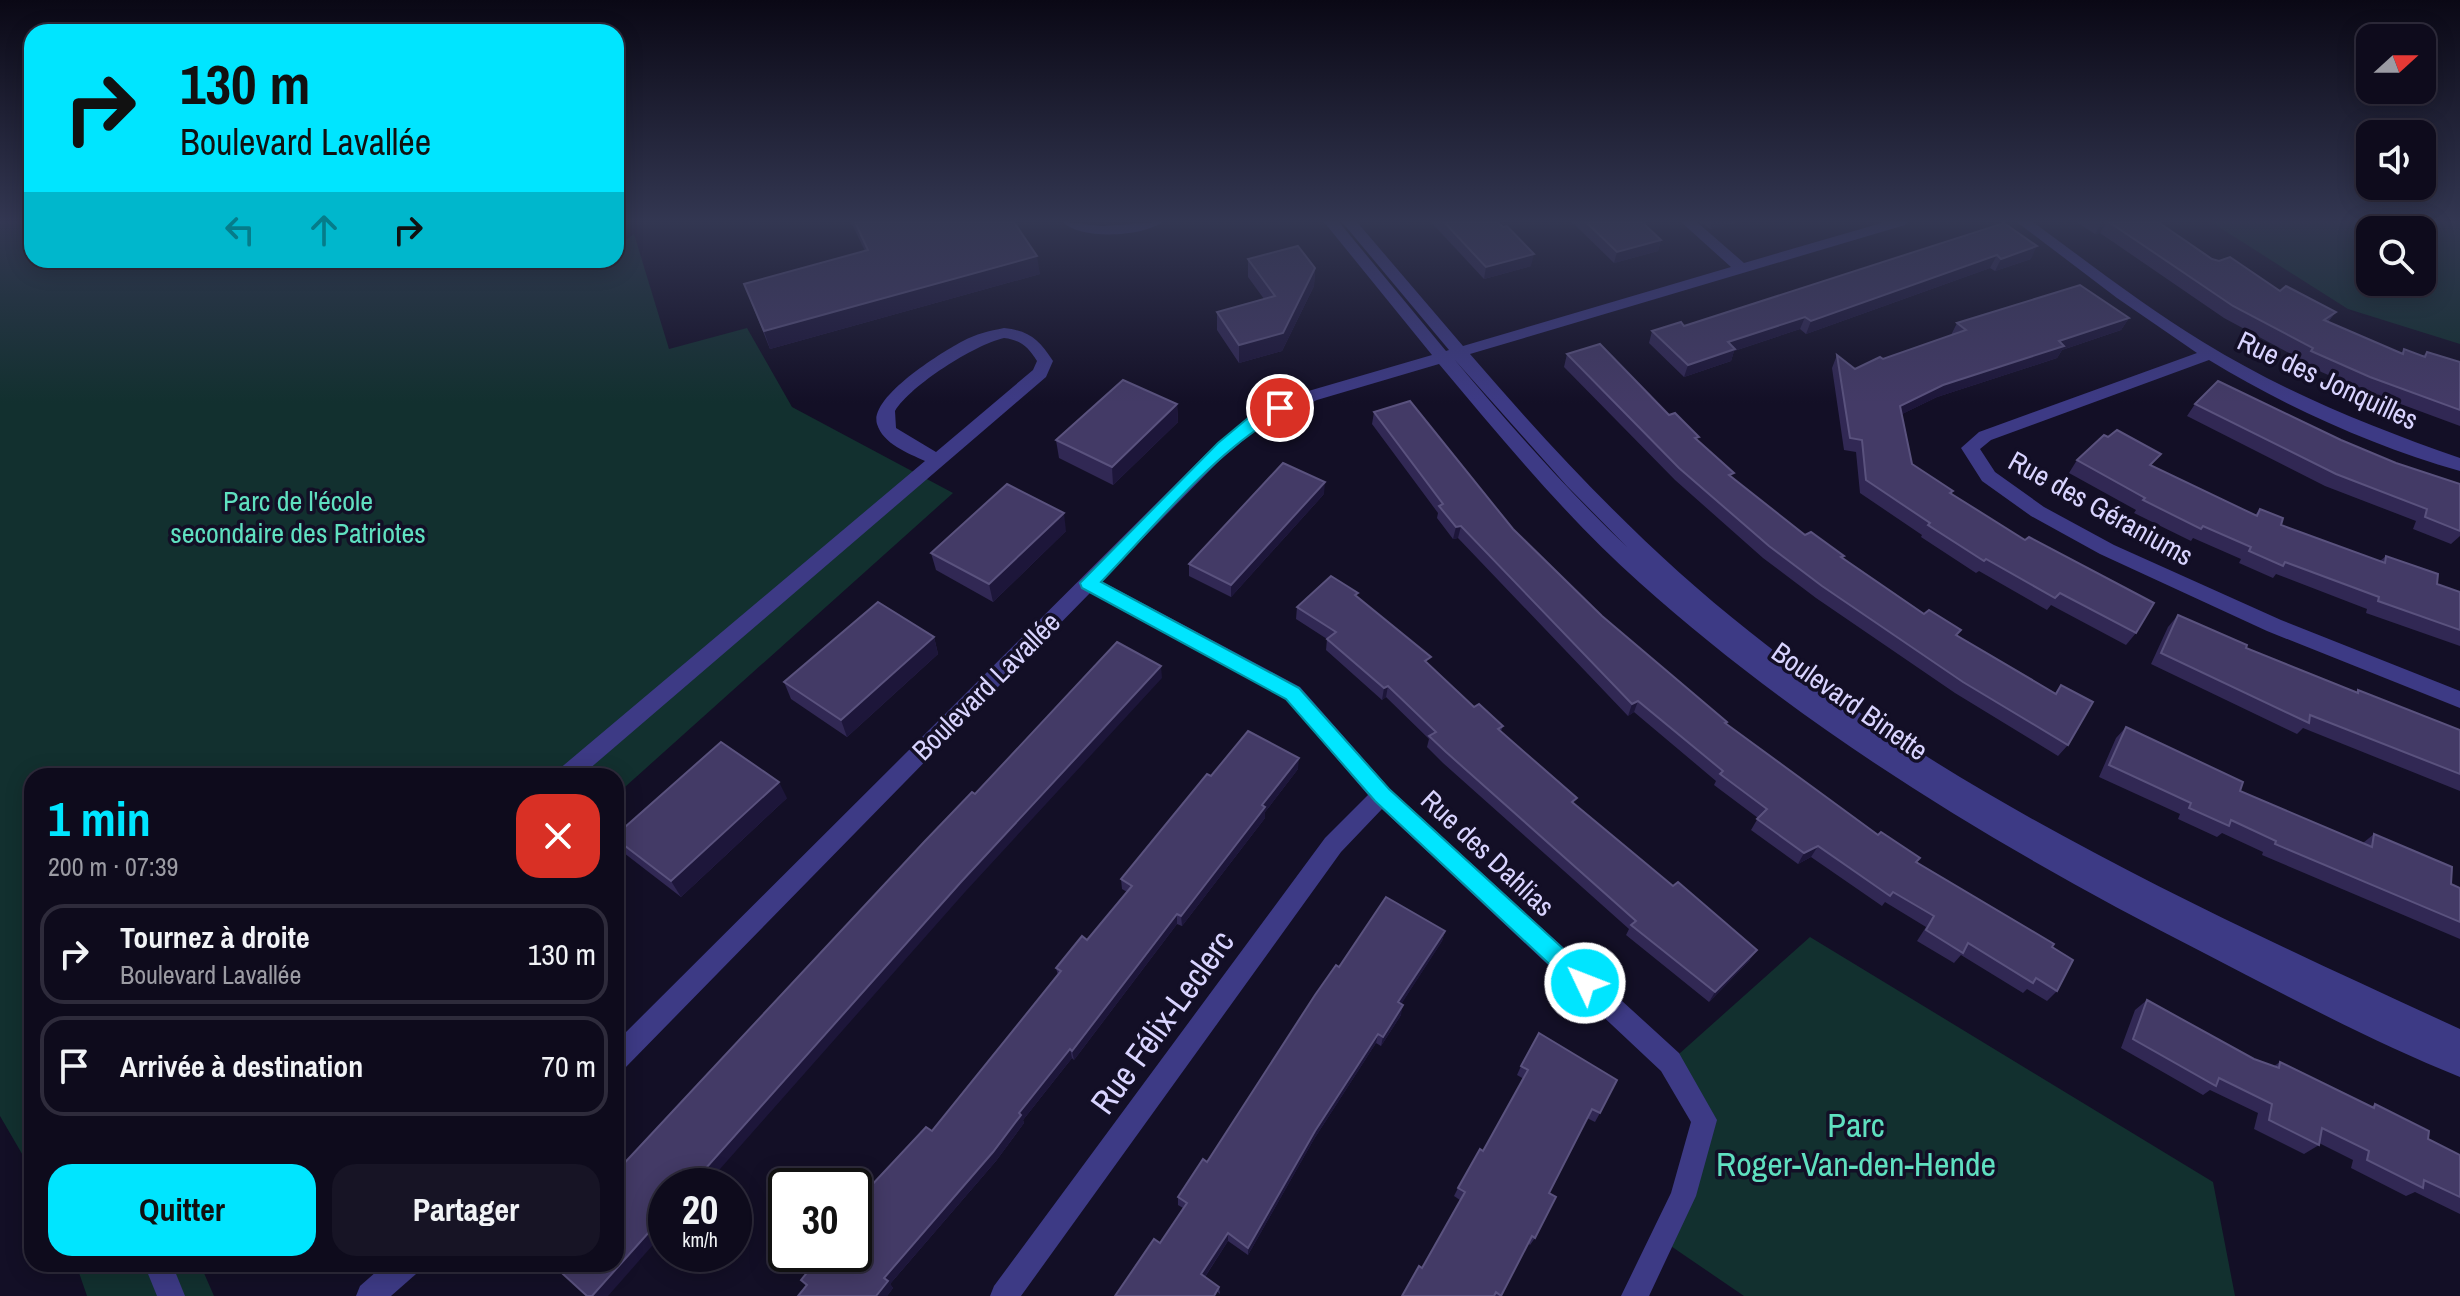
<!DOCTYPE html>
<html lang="fr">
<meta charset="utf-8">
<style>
:root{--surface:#0e0b1c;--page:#171425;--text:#f1f3f6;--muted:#9b9ba3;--line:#2e2b3b;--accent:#00e5ff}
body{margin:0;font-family:"Archivo Narrow",sans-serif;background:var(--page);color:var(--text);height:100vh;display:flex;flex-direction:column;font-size:30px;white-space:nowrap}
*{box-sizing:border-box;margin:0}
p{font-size:26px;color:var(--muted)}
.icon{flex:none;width:44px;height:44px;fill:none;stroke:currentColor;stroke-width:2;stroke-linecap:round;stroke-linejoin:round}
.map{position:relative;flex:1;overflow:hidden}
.details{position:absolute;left:24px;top:768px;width:600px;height:504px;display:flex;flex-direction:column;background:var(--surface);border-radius:24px;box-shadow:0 4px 20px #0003,0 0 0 2px var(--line)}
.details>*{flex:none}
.guide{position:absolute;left:24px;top:24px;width:600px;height:244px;border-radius:24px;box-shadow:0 4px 20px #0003,0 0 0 2px var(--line);background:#00e5ff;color:#111;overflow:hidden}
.needle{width:52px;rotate:69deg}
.buttons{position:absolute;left:2356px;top:24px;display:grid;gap:16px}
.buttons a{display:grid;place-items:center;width:80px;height:80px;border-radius:16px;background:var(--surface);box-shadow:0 4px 20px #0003,0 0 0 2px var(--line);font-size:40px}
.speed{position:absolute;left:648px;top:1168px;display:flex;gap:16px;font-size:40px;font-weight:700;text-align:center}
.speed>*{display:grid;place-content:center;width:104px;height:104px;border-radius:50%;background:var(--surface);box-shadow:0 4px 20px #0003,0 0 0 2px var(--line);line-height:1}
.speed small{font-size:20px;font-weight:400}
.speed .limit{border:4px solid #111;border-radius:12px;background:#fff;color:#111}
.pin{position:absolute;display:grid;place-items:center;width:68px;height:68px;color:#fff;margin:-34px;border:4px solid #fff;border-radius:50%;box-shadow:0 2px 8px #0007}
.me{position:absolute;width:88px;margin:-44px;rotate:313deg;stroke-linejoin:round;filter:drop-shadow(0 0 6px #0008)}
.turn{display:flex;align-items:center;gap:28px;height:168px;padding:0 24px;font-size:36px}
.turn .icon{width:104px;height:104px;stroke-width:2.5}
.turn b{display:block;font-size:56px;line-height:68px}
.lanes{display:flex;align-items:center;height:76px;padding:0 24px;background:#0003;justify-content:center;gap:40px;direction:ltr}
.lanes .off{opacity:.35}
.round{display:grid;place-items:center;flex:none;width:84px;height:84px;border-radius:24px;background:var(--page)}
.headline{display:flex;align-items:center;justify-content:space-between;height:136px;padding:0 24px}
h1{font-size:48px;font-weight:700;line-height:60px;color:var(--accent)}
.button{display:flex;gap:16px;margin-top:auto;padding:16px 24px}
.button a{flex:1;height:92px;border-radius:24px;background:var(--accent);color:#111;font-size:32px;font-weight:700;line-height:92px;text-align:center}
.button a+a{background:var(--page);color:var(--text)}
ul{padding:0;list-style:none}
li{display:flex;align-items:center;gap:24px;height:100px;margin:0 16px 12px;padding:0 8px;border:4px solid var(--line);border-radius:24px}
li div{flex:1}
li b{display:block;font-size:30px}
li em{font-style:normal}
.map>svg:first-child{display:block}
.green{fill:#12302f;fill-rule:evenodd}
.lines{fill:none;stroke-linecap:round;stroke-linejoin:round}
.minor{fill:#3d3a85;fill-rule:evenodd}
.wall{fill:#312854}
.shaded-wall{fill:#1d163a}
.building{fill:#433a66;stroke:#5a527e;stroke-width:2}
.route{fill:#00e5ff;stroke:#0095a6;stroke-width:2}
.labels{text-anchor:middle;stroke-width:7;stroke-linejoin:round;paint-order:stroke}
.street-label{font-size:28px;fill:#d9d4ff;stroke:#130f26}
.park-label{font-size:28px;fill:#5fe0c0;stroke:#130f26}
.near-street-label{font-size:34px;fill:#d9d4ff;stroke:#130f26}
.near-park-label{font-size:34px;fill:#5fe0c0;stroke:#130f26}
</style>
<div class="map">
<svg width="2460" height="1296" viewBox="0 0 2460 1296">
<rect width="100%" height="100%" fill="#130f26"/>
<g class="green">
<path d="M0,222H32V260H570L587,267L597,260H616V247L634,234L669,349L747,328L792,407L953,493L616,795V776H32V1171L0,1116Z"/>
<path d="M2211,222H2460V344L2348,309ZM2370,230H2422V282H2370Z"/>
<path d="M1810,937L2213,1182L2235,1296H1744L1662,1240L1704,1120L1670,1062Z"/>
<path d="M76,1264H200L214,1296H87Z"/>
</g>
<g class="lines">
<g class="minor">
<path d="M1063,222L1102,226L1162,222C1143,237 1080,240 1063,222Z"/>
<path d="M1324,222H1339L1446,351L1449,350L1342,222H1357L1463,346L1731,267L1681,222H1697L1744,263L1885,222H1907L1905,225L1470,354C1557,455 1646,550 1750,632C1963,802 2214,916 2460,1029V1077C2373,1042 2287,996 2204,953C2002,850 1809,734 1640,583C1566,517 1502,439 1439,364L1317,400L1260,426L1218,462L1101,581L1300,687L1390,789L1679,1053L1717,1120L1696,1196L1649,1296H1621L1671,1193L1691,1122L1661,1071L1382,809L1341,852L1021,1296H990L994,1286L1325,838L1368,795L1286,699L1090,593L625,1068L616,1071V1042L1206,454L1248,418L1305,392L1432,355ZM1454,359L1567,486L1627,547C1565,488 1509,424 1454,359Z"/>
<path d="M2017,222H2033C2089,263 2144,306 2203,342C2284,392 2371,427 2460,458V471C2373,446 2286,407 2209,360L1991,440L1980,449L1995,472L2044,507L2114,545L2281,620L2460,691V708L2267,631L2100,554L2031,516L1982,481L1961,448L1979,432L2197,353L2117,298Z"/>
<path d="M1004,328C1030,331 1039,340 1053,361L1046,377L581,776H555L558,770L925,461C908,453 883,444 877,424C869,397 942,352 963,341C976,334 989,331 1004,328ZM1004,338C1021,340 1028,347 1037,361L1033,370L936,452L896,428L895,411C911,385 974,345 1004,338Z"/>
<path d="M144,1264H172L185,1296H157Z"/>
<path d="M385,1264H420L416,1274L391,1296H356L360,1286Z"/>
</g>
</g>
<g class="wall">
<path d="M851,222H1014L1040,274L770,349L744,284L865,251Z"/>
<path d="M1431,222H1498L1531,266L1484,279Z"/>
<path d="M1572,222H1642L1661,240L1658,251L1614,263Z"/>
<path d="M1700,222H1737L1710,229Z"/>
<path d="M2077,222H2158L2212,259L2280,291L2336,312L2328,322L2401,354L2404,349L2423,356L2427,352L2460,362V426L2360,389L2301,363L2304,361L2224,318L2100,233L2095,234Z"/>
<path d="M2004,223L2031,259L1995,271L1990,268L1806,334L1800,329L1734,351L1731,361L1684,377L1649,343L1652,331L1684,326Z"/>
<path d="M1248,259L1315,268L1314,286L1282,351L1239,363L1217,330V312L1264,299L1248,277Z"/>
<path d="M2129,318L2121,330L2062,350L2057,358L1937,397L1902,414L1912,464L2136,633L2126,645L2051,605L2047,610L1979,571L1976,573L1921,537L1922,535L1860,493L1856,452L1844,450L1832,368L1837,355L1855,369L1951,335L1957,323Z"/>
<path d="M1567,354L1669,415L1698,441L1732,478L1805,535L1844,556L1842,558L1957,636L2055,693L2061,685L2068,745L2058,756L1955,693L1816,598L1763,558L1675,480L1564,367Z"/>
<path d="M1177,404L1178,422L1113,485L1059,458L1056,440Z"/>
<path d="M2195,404L2341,440L2396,463L2460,484V536L2451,544L2413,529L2416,521L2325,486L2187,416Z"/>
<path d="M1374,412L1513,529L1602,616L1726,724L1916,862L2052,947L2057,991L2047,1001L2027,989L2023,993L1961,955L1954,963L1917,941L1926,927L1885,902L1882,906L1811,857L1798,864L1751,830L1758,818L1714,785L1716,781L1634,712L1628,716L1458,538L1453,539L1437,518L1438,513L1372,424Z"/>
<path d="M2077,460L2152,466L2255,515L2260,509L2281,525L2380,561L2386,556L2437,584L2460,592V646L2366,613L2367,609L2276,574L2273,578L2239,563L2241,559L2193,538L2191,541L2134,513L2136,510L2069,473Z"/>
<path d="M1324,494L1231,597L1189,576V564Z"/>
<path d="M1066,531L993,602L936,570L931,553Z"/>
<path d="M1357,597L1474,707L1503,726L1501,731L1575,804L1750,960L1709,1002L1626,935L1629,929L1443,763L1427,747L1429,739L1386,697L1382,700L1326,650L1327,639L1296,619L1297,607Z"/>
<path d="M2178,615L2246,648L2356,692L2358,690L2460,730V791L2303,728L2297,734L2151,664L2168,627Z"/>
<path d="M934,637L938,654L847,737L791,699L784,682Z"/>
<path d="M2126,727L2240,791L2363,843L2374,834L2451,884L2460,888V939L2262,855L2263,852L2222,833L2217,837L2178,819L2180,814L2099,777L2116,738Z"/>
<path d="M1298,769L1265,812V818L1182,926L1177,924L1074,1060L1072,1058L1023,1120L1024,1123L996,1161L890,1284L893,1288L887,1296H798L806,1286L801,1280L932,1131L1058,975L1056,968L1087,940L1127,892L1122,889L1121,879L1211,776Z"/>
<path d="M787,798L681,897L624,853L616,842V835Z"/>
<path d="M1445,931L1442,941L1401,1004V1015L1381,1046L1376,1043L1314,1139L1248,1255L1228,1241L1205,1277L1219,1287L1220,1294L1160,1243L1183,1208L1178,1205V1197L1207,1162L1339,967Z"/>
<path d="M2147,1000L2254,1059L2274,1066L2280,1062L2371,1107L2375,1104L2428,1139L2460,1155V1214L2415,1192L2406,1196L2351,1168L2353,1160L2319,1143V1145L2304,1154L2254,1129L2258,1113L2210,1090L2203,1095L2121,1048L2135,1010Z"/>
<path d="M1521,1066L1600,1113L1595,1122L1587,1118L1549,1193L1535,1238L1530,1245L1528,1243L1501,1296H1402L1422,1268L1460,1200L1454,1196L1458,1188L1483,1151L1524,1079L1517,1075Z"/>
</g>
<g class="shaded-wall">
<path d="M1712,222H1737L1710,229Z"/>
<path d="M2102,222H2107L2100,233L2095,234Z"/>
<path d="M1661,240L1658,251L1614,263L1617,252Z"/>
<path d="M2037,246L2031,259L1995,271L2001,259Z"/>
<path d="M1534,254L1531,266L1484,279L1486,267Z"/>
<path d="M1997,255L1990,268L1806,334L1811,321Z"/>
<path d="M1037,256L1040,274L770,349L764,331Z"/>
<path d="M1315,268L1314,286L1282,351L1239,363V345Z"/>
<path d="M1805,317L1800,329L1734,351L1731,361L1684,377L1688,365L1728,342Z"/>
<path d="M2129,318L2121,330L2062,350L2057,358L1937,397L1894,418L1900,406L1943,385L2059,341Z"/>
<path d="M1177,404L1178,422L1113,485L1112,467Z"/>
<path d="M1325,482L1324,494L1231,597V585Z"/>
<path d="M1064,513L1066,531L993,602L989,584Z"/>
<path d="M1461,526L1458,538L1453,539L1456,527Z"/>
<path d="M934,637L938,654L847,737L841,720Z"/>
<path d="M1161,666L1162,678L965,892L705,1186H690L961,882Z"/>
<path d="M1388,686L1386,697L1382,700L1384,688Z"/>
<path d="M1638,701L1634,712L1628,716L1632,704Z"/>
<path d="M1299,758L1298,769L1265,812V818L1182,926L1181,916L1262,805Z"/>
<path d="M779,782L787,798L681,897L671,881Z"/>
<path d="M1818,846L1811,857L1798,864L1804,853Z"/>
<path d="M1177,914V924L1074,1060L1072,1051Z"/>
<path d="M1445,931L1442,941L1396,1012L1398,1002Z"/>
<path d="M1757,950L1750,960L1709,1002L1715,992Z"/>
<path d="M1403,1005L1401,1015L1381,1046L1383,1037Z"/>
<path d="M1378,1034L1376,1043L1314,1139L1248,1255V1248L1315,1131Z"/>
<path d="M1070,1049L1072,1058L1023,1120L1024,1123L996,1161L890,1284L893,1288L887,1296H876L884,1278L1019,1113Z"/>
<path d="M666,1213V1230L608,1296H592Z"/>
<path d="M1228,1233V1241L1202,1281L1201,1274Z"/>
</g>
<g class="building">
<path d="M855,222H1014L1037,256L764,331L744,284L868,250Z"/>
<path d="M1444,222H1498L1503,227L1507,226L1534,254L1486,267Z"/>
<path d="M1586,222H1642L1661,240L1617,252Z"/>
<path d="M2109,222H2158L2212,259L2219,261L2230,257L2280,291L2286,286L2336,312L2324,320L2403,354L2404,349L2425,357L2427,352L2460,362V410L2370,377L2311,351L2313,348L2233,306Z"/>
<path d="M2004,223L2037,246L2001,259L1997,255L1811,321L1805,317L1728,342L1735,349L1688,365L1652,331L1681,322L1684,326Z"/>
<path d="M1298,246L1315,268L1283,333L1239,345L1217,312L1275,296L1248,259Z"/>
<path d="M2080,285L2129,318L2059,341L2064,346L1943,385L1900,406L1912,464L1953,491L1950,493L2025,540L2029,537L2154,603L2136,633L2060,593L2055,598L1986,559L1984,561L1928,525L1930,523L1866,480L1862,440L1850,438L1837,355L1855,369L1880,357L1883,359L1966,330L1957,323Z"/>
<path d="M1600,344L1669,415L1675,413L1699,437L1695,438L1734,473L1729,475L1805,535L1811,532L1844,556L1841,557L1924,614L1929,610L1961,630L1956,635L2056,694L2061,685L2093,702L2068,745L1963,682L1822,586L1769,546L1679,468L1567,354Z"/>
<path d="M1123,380L1177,404L1112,467L1056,440Z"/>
<path d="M2218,381L2341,440L2396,463L2460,484V531L2425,517L2427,509L2336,474L2195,404Z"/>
<path d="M1410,401L1513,529L1602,616L1727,722L1725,723L1878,835L1881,832L1920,858L1916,862L2054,944L2052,947L2073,960L2057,991L2036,978L2033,983L1968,943L1963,953L1926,930L1934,916L1893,892L1890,896L1818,846L1804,853L1757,819L1767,809L1720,774L1723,771L1638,701L1632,704L1461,526L1456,527L1439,506L1443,504L1374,412Z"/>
<path d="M2117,430L2161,454L2150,465L2257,516L2260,509L2283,518L2281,525L2385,563L2386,556L2438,574L2437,584L2460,592V630L2378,601L2379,597L2285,562L2283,566L2249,551L2251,547L2203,526L2201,529L2143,500L2145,498L2077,460L2104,435L2108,437Z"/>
<path d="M1283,463L1325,482L1231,585L1189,564Z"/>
<path d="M1007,484L1064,513L989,584L931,553Z"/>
<path d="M1331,576L1358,593L1355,595L1431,657L1425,661L1474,707L1479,704L1503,726L1498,729L1577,798L1572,802L1673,886L1678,882L1757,950L1715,992L1631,925L1636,921L1446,752L1429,736L1436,732L1388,686L1384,688L1327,639L1336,632L1297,607Z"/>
<path d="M878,602L934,637L841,720L784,682Z"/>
<path d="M2178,615L2247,645L2246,648L2358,693V690L2460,730V774L2310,715L2309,723L2161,653Z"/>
<path d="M1117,642L1161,666L961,882L690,1186H666V1213L592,1296H587L552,1264H616V1172L924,842L972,792L975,794Z"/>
<path d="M2126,727L2243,782L2240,791L2372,847L2374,834L2452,867L2451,884L2460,888V922L2275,844L2276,841L2231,820L2229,826L2189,808L2191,803L2109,765Z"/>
<path d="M1248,731L1299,758L1262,805L1265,807L1181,916L1177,914L1072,1051L1070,1049L1019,1113L1021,1115L993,1152L884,1278L888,1281L876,1296H798L807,1285L801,1280L822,1254H854V1204L926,1127L932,1131L1061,971L1056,968L1082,936L1087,940L1132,886L1121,879L1207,774L1211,776Z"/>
<path d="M721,742L779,782L671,881L616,839V835Z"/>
<path d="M1386,897L1445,931L1398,1002L1403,1005L1383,1037L1378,1034L1315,1131L1248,1248L1228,1233L1201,1274L1219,1287L1214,1296H1115L1154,1239L1160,1243L1187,1203L1178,1197L1203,1159L1207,1162L1315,995L1336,965L1339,967Z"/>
<path d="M2147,1000L2254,1059L2279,1068L2280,1062L2374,1108L2375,1104L2429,1131L2428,1139L2460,1155V1197L2424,1180L2423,1188L2367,1160L2369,1151L2322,1128L2319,1145L2269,1120L2272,1104L2219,1078L2216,1086L2133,1039Z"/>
<path d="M1539,1033L1617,1080L1600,1113L1592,1109L1549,1193L1556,1197L1535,1238L1532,1236L1501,1296L1496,1292L1494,1296H1402L1419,1266L1422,1268L1465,1192L1458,1188L1480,1149L1483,1151L1528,1070L1521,1066Z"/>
</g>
<linearGradient id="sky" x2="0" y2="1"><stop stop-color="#0a0815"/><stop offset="0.55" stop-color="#333752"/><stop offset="1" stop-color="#333752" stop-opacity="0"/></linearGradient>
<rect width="2460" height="403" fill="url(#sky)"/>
<path class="route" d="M1280,403L1285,404V412C1217,448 1155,526 1101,582L1299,688L1389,789L1593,976L1596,983L1593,990L1585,993L1577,990L1375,801L1286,699L1082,588L1080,583L1218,443L1248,418Z"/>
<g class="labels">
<g class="street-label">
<text transform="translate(2328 380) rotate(25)" y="10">Rue des Jonquilles</text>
<text transform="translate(2101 508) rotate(29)" y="10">Rue des Géraniums</text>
<text transform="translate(986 686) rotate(-45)" y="10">Boulevard Lavallée</text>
<text transform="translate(1850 701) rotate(35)" y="10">Boulevard Binette</text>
<text transform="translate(1488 853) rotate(43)" y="10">Rue des Dahlias</text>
</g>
<g class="park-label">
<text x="298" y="511">Parc de l'école<tspan x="298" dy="32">secondaire des Patriotes</tspan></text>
</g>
<g class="near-street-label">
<text transform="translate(1162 1022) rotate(-54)" y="12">Rue Félix-Leclerc</text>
</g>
<g class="near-park-label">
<text x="1856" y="1137">Parc<tspan x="1856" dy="39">Roger-Van-den-Hende</tspan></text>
</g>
</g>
</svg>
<div class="buttons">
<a><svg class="needle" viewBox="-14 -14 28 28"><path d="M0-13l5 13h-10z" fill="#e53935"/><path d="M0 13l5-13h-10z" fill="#9b9ba3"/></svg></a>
<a><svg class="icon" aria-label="sound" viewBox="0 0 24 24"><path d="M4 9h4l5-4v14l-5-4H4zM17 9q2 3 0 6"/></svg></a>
<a><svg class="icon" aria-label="search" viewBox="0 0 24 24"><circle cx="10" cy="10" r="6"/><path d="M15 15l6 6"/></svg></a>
</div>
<div class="speed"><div>20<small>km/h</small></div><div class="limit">30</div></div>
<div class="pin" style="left:1280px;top:408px;background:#d93025"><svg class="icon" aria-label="arrive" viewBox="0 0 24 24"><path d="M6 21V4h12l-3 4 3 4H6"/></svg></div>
<svg class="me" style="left:1585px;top:983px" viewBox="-20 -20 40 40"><circle r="17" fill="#00e5ff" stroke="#fff" stroke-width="3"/><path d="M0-11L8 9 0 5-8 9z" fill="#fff"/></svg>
<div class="guide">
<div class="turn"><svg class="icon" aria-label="right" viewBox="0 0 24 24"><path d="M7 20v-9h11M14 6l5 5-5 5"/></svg><div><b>130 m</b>Boulevard Lavallée</div></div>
<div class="lanes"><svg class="icon off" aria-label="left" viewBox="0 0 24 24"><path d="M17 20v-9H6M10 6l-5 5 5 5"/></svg><svg class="icon off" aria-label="ahead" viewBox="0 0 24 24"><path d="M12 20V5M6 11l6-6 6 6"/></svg><svg class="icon" aria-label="right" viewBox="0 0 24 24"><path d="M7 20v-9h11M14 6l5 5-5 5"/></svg></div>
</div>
<section class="details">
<div class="headline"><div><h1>1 min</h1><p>200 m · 07:39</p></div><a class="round" style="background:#d93025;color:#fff"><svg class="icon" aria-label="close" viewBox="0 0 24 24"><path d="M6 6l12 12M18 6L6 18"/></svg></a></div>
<ul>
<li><svg class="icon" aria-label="right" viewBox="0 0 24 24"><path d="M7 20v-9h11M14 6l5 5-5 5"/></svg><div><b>Tournez à droite</b><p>Boulevard Lavallée</p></div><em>130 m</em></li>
<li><svg class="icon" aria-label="arrive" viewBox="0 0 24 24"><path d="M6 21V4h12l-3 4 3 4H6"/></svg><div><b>Arrivée à destination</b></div><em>70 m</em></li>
</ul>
<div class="button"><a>Quitter</a><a>Partager</a></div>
</section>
</div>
